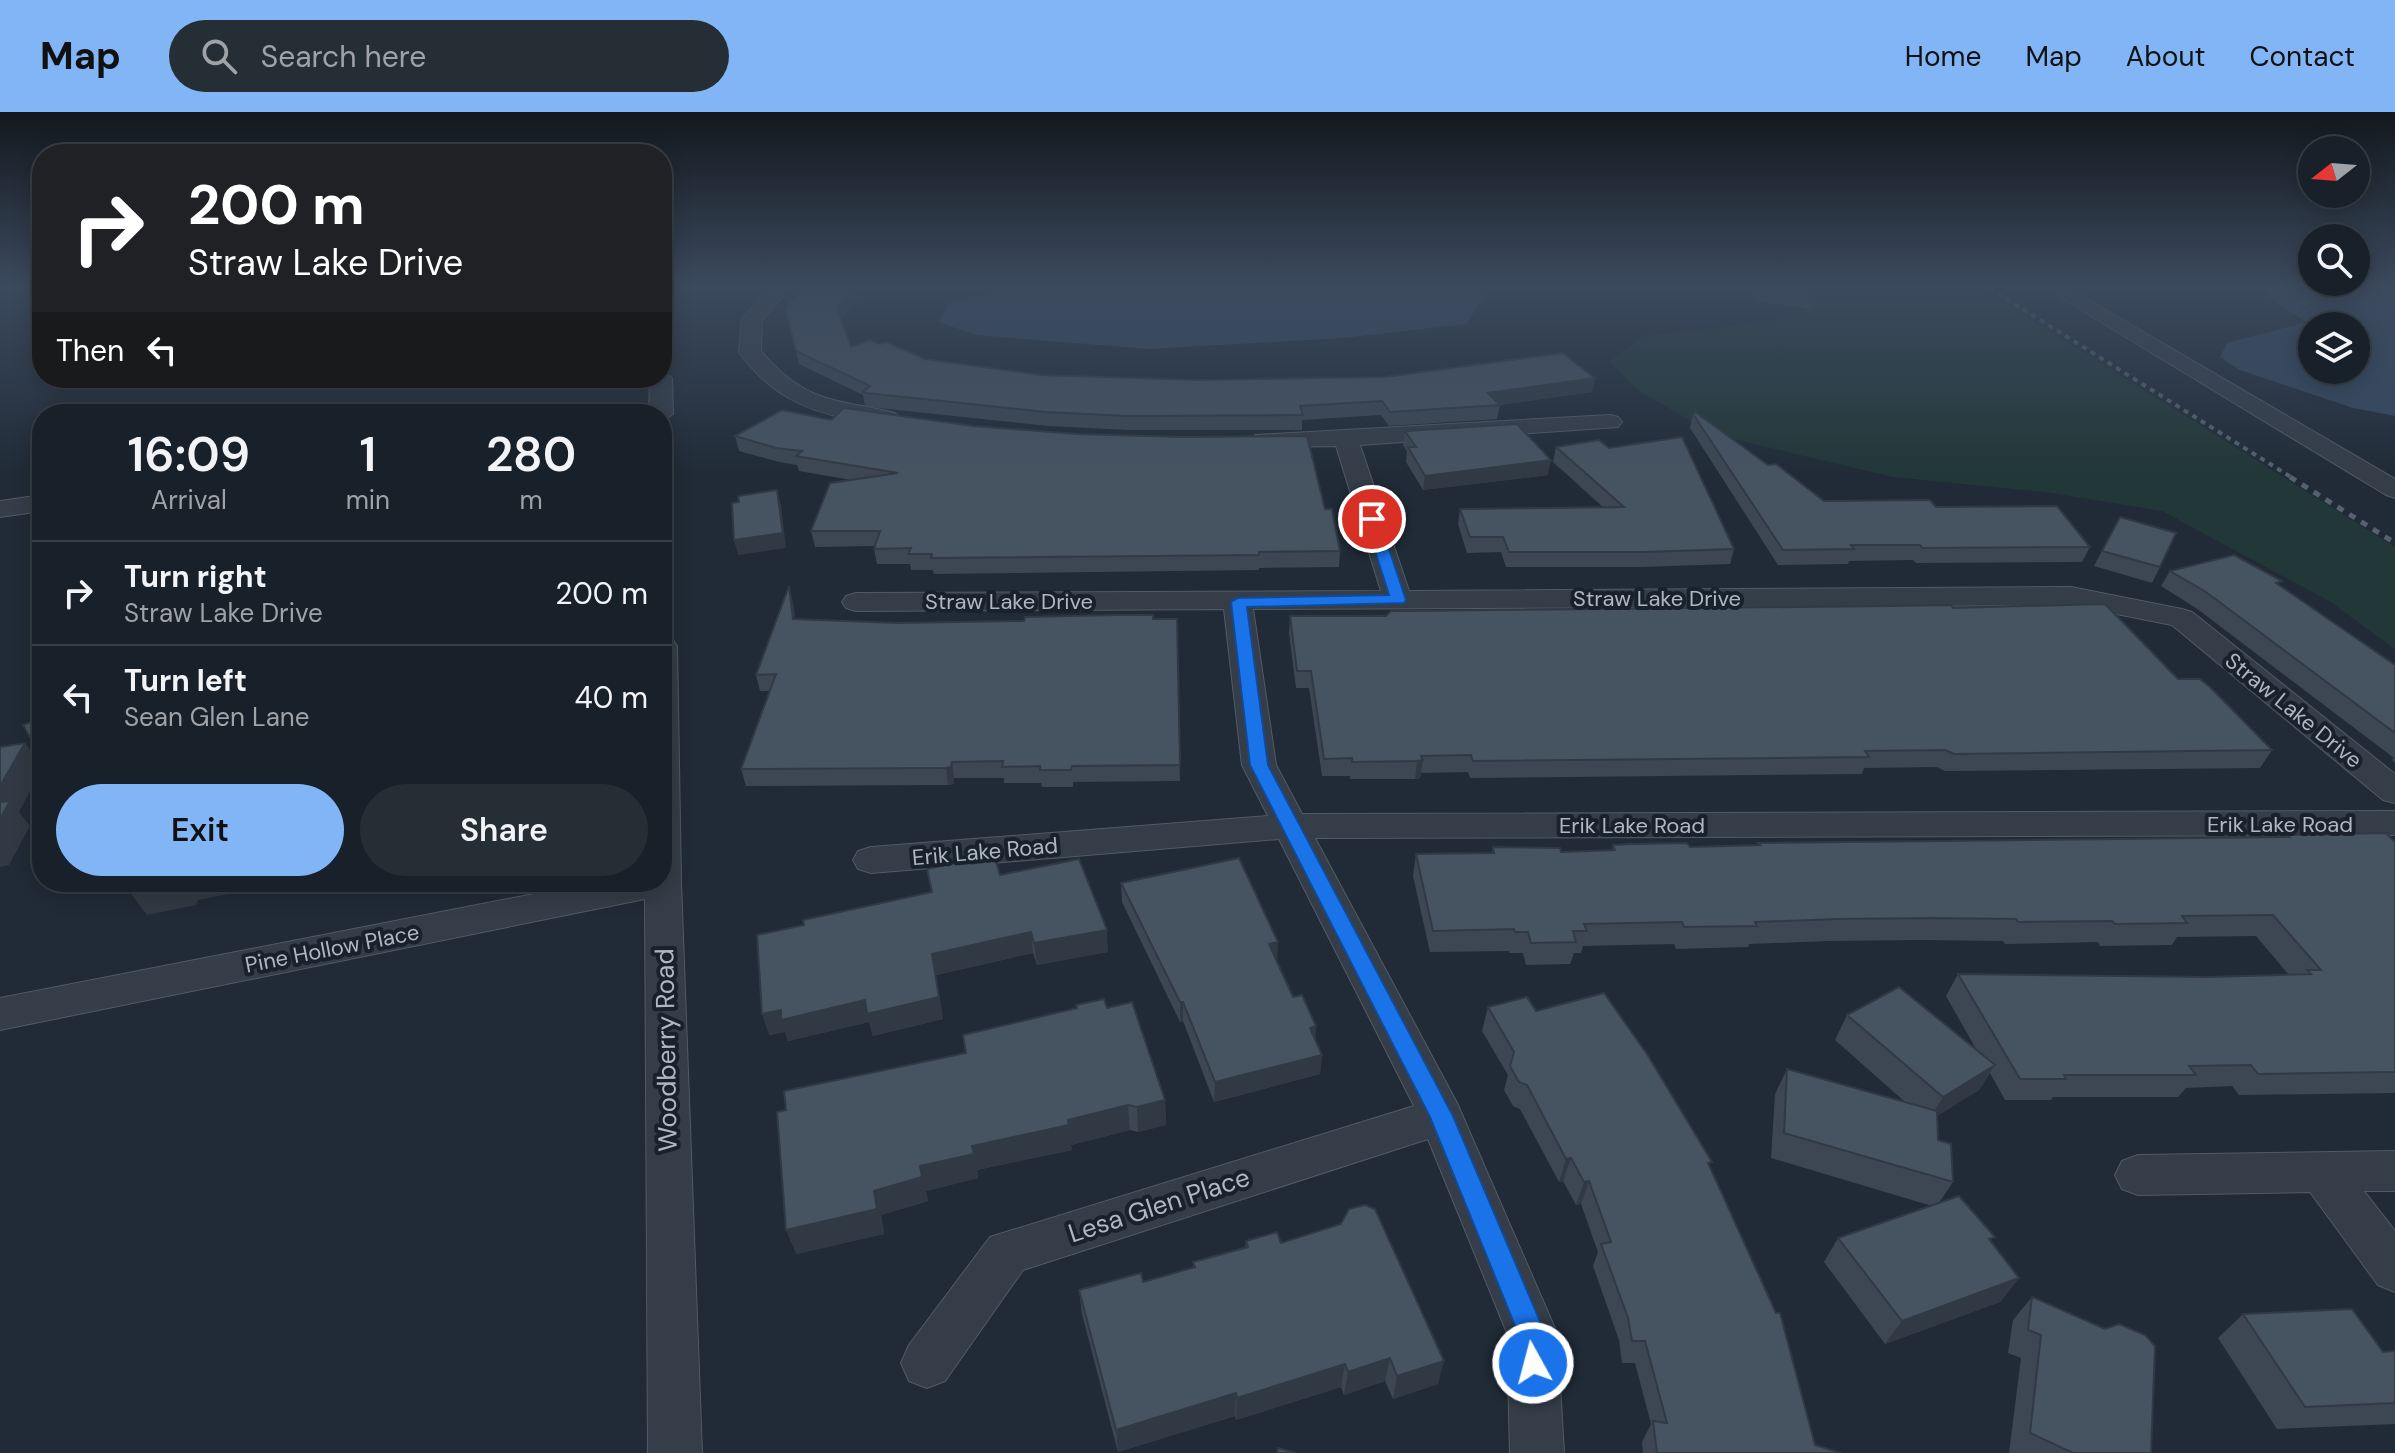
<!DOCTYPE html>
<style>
:root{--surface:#182029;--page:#252d35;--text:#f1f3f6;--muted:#9fa3a8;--line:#363e46;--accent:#81b5f6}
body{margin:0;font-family:"DM Sans",sans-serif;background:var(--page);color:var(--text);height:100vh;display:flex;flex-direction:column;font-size:30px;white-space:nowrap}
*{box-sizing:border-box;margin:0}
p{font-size:26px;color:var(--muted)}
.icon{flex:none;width:44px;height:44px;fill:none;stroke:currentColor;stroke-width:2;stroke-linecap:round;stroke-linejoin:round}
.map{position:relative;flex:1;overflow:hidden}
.drawer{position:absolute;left:32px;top:292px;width:640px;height:488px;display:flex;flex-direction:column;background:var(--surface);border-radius:32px;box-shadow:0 4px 20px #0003,0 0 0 2px var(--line)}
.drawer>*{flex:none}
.top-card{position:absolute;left:32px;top:32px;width:640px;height:244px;border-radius:32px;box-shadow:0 4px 20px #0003,0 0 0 2px var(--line);background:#202124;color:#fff;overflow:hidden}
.needle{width:52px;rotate:253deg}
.controls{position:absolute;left:2298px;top:24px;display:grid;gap:16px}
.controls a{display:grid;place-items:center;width:72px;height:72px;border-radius:50%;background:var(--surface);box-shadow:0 4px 20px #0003,0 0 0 2px var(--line);font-size:40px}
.pin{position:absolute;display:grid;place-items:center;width:68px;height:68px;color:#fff;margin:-34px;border:4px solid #fff;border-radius:50%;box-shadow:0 2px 8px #0007}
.me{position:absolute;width:88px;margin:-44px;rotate:353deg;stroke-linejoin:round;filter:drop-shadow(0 0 6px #0008)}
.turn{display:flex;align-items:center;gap:28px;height:168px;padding:0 24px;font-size:36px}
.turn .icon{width:104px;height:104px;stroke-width:2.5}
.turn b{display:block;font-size:56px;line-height:68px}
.then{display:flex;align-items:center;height:76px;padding:0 24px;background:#0003;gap:16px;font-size:30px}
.eta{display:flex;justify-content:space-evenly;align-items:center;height:136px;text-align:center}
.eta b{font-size:48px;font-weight:600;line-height:56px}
.primary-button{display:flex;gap:16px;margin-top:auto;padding:16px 24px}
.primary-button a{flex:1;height:92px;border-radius:48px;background:var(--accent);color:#111;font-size:32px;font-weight:600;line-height:92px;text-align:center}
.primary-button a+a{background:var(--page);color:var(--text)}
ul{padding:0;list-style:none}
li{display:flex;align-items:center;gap:24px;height:104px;padding:0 24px;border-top:2px solid var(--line)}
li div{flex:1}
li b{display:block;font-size:30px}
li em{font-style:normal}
header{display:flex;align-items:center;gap:48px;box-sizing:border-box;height:112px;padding:0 40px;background:var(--accent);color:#111}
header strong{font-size:38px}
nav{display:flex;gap:44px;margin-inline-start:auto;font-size:28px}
.search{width:560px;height:72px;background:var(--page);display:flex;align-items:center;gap:20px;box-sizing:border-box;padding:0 28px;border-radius:44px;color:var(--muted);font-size:30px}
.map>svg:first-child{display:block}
.green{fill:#223738}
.water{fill:#34485e;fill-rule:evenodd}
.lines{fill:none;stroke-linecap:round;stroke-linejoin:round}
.minor-casing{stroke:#515b65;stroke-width:2}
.minor{fill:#343d48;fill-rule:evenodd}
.rail-far1{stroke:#56616f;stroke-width:4;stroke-dasharray:5 5;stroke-linecap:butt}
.rail{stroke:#56616f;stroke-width:5;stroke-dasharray:7 7;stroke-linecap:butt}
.wall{fill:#3c4753}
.shaded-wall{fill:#313a44}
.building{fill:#465361;stroke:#313a44;stroke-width:2}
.route{fill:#1a73e8;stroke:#114b97;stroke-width:2}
.labels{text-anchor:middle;stroke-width:8;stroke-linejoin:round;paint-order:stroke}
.street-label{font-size:22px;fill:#aeb8c4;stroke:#19222c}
.near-street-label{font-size:26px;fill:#aeb8c4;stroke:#19222c}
</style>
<header>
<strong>Map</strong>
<div class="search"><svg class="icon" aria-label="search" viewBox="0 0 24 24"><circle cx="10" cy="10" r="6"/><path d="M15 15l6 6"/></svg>Search here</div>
<nav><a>Home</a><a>Map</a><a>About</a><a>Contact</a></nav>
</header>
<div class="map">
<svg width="2395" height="1341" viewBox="0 0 2395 1341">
<rect width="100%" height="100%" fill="#202b37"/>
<path class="green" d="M1820,176H1981L2395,435V537L2329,489L2162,399L2045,380L1893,365L1715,323L1639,279L1609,250L1643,224L1721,216L1799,204Z"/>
<g class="water">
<path d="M995,176H1461L1484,183L1467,212L1342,226L1149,237L977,223L938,210L952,188L985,183Z"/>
<path d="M2263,176H2395V304L2353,296L2240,258L2220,245L2227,231L2307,210L2272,188ZM2312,214H2356V258H2312Z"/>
</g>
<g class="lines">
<defs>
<g id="minor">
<path d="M770,176H790L762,208L761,239C806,292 833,286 895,301L899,306L895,311C881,314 865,310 851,307C803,299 768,280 739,240L742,207Z"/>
<path d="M2045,176H2068L2395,367V386L2386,383Z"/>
<path d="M662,260L672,266L673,302L662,309V302H649L650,266H662Z"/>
<path d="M1610,303L1618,305L1622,310L1618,315L1360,333L1409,479L2071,475L2182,497L2192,500L2395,662V691L2383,688L2172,513L2071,493L1253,497L1276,653L1302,702L2395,699V723L1315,726L1457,991L1557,1221L1564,1341H1510L1507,1221L1428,1027L1023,1158L945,1269L927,1276L909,1269L901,1251L909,1233L990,1125L1414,994L1279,727L871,761L858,757L853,748L858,739L871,735L1268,704L1242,653L1224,497L856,499L846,496L842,490L846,484L856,481L1381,479L1336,334L1263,335L1255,333L1251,328L1255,323Z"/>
<path d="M42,383V399L0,405V389Z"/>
<path d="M662,525L673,528L677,534L681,770L702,1341H648L645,787L0,918V886L595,770H662Z"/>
<path d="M2395,1039V1079H2364L2395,1119V1180L2378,1173L2310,1080L2138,1083L2122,1077L2115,1063L2122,1049L2138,1043Z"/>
</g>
</defs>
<use href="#minor" class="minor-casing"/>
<use href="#minor" class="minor"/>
<path class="rail-far1" d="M1989,176L2294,367"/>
<path class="rail" d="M2290,365L2395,431"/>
</g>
<g class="wall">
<path d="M803,176H884L873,182L862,180L841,206L851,235L880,232L925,247L1041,263L1198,268L1595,266L1592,280L1500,293L1497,307L1389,314L1381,303L1302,308V318H1128L1048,314L869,295L865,294L863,283L799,252L785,196Z"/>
<path d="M1743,176H1805L1816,185L1812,197L1759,190Z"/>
<path d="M1693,302L1768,353L1824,389L1936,395L2090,435L2082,450L1916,451L1913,448L1849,449L1848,452L1778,453L1690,316Z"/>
<path d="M831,308L1325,397L1340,439L1339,455L1259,456V458L934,462L933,458H911L910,452H877L874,437L875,434L815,435L811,419L851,368L799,359L797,353L779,350L739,339L735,324Z"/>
<path d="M1405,319L1548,363L1423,378L1406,350L1407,339L1403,333Z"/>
<path d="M1556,335L1734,437L1730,452L1640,455H1506L1501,440L1467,441L1458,412L1460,397L1604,396L1553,350Z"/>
<path d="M2120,405L2160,455L2152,471L2094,454Z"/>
<path d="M2170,459L2279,473L2395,553V651L2392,648L2394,646L2196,496L2161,474Z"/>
<path d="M793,490L795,507L898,511L1177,507L1180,669L1073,670V675H1042L1041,671H1004V666H954V672L948,673L746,674L741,657L770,579H760L756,563Z"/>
<path d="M1953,496L2178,567L2272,638L2260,656L1945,659L1937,655L1864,656L1862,662L1470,666L1468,660L1421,661L1420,666L1415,667H1350V664H1322L1309,576H1296L1289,521L1290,504Z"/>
<path d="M2286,723L2395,730V981L2239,983L2232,974L2186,976L2178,985H2053L2051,988H2005L1990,961L1979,978L1937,1004L1938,1028L1953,1070L1939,1091L1991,1130L2019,1166L2000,1190L1885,1232L1824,1150L1838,1126L1932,1094L1771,1046L1775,982L1787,957L1905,990L1835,928L1847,903L1976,937L1946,884L1958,862L2209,865L2289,863L2256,824L2177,825L2172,833L2100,834L2098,830L2005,832L2003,829L1920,828L1828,829L1749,832L1748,835L1676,837L1674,832L1583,834L1581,841H1574L1570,852L1526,853L1523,841H1510L1509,839L1430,840L1413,764L1416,742L1492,741L1493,735L1561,740L1612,739L1613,733L1690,735L1757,733L1758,731L2284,725Z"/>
<path d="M1000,763L1108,840L1037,853L1033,841L936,863L943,907L873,924L869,910L788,929L785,920L769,923L804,813L931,780Z"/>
<path d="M1121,771L1277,849L1322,943L1320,962L1214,990L1183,909L1180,910L1122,790Z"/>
<path d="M1076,893L1107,896L1165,988L1166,1013L1138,1020L1130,1018L1071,1033L1072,1038L977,1058L978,1066L926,1079L928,1089L881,1103L884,1122L796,1142L966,941L1076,897Z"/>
<path d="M1488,895L1536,899L1710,1055L1815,1333L1841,1341H1643L1642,1330L1651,1312L1635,1251H1622L1619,1228L1593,1154L1598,1140L1581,1092L1576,1093L1563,1069L1559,1070L1520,997L1513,994L1504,978L1508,963L1482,919Z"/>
<path d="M1246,1129L1281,1131L1438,1272L1393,1287L1385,1269L1344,1283L1341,1275L1236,1308L1235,1304L1118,1340L1082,1202L1079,1178L1143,1170L1193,1155V1150L1245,1135Z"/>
<path d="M2032,1185L2105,1217L2151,1341H2009L2021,1246L2008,1241L2013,1208Z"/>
<path d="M2243,1202L2383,1240L2395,1239V1312L2277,1317L2218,1226Z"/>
</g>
<g class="shaded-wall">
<path d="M853,176H861L862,180L840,208L837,195Z"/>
<path d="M872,176H884L873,182Z"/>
<path d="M537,266H571L538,271Z"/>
<path d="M1595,266L1592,280L1498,293L1488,281Z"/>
<path d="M1551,348L1548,363L1423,378L1425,364Z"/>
<path d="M777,378L781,393L786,436L738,443L734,428Z"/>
<path d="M789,474L793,490L797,523L793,507Z"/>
<path d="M25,631L42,654V657L19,700L30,714L9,753L0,755V674Z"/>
<path d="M42,636V645L37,638Z"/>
<path d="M1423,648L1420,666L1415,667L1417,649Z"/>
<path d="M952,650L954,666V672L948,673L946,656Z"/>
<path d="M169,770H290L288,775L252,782L250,778L198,788L196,793L147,803L128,778Z"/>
<path d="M1107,818L1108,840L1037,853L1034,831Z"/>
<path d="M1031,820L1033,841L936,863L943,907L873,924L869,910L788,929L785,920L769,923L762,902L932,842Z"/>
<path d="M1278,830L1277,849L1269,832Z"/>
<path d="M1180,890H1183V909L1180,910Z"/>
<path d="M1316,914L1315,934L1310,916Z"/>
<path d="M1322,943L1320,962L1214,990L1215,970Z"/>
<path d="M1995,953L1979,978L1927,1010L1943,985Z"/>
<path d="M1165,988L1166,1013L1138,1020L1137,995Z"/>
<path d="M1128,993L1130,1018L1071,1033L1072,1038L977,1058L978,1066L926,1079L928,1089L881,1103L884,1122L796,1142L786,1118L874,1079L920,1054L972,1034Z"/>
<path d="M1571,1046L1563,1069L1559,1070L1566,1047Z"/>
<path d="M1589,1069L1581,1092L1576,1093L1584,1070Z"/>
<path d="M2019,1166L2000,1190L1885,1232L1902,1209Z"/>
<path d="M1390,1246L1385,1269L1344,1283L1348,1260Z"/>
<path d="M1444,1249L1438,1272L1393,1287L1397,1264Z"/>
<path d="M1345,1252L1341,1275L1236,1308L1237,1286Z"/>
<path d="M1236,1281L1235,1304L1118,1340L1116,1318Z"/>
</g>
<g class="building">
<path d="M803,176H853L837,195L851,235L870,228L880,232L886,230L925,247L1041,263L1198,268L1385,265L1562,241L1595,266L1488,281L1500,293L1390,300L1382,289L1300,294L1303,303L1127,304L1046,300L866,281L863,280L870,274L796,239L785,196Z"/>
<path d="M1761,176H1805L1816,185L1763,177Z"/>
<path d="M844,296L973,314L1077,322L1181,325L1307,324L1325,397H1332L1340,439L1259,440V443L931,446L932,442H908L911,436L874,437L880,419H811L830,371L898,361L796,344L802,339L776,336L735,324L782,298L831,308Z"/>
<path d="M1695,300L1768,353L1776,352L1824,389L1930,388L1936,395L2057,394L2090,435L1922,436L1920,433H1851L1854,437L1783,438L1693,302Z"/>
<path d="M1517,312L1551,348L1425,364L1408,335H1416L1405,319Z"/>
<path d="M1682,325L1734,437L1644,440H1509L1503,425H1470L1460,397L1624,395L1556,335L1599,328L1609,336Z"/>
<path d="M777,378L783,421L734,428L732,391L739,390L738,384Z"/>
<path d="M2120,405L2176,421L2160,455L2102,439Z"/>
<path d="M2234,443L2282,469L2276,471L2395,553V621L2206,480L2170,459Z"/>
<path d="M789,474L793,507L898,511L1024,509L1025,505L1117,503H1153V507H1177L1180,653L1072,654L1071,658H1040V654L1002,655L1003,649L952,650L951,655L946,656L741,657L776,562L756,563Z"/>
<path d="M2105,492L2178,567H2200L2210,575L2272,638L1954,642L1945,638L1865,639L1869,645L1473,649L1471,643L1421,644L1423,648L1417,649L1352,650V646L1324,647L1311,559H1297L1290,504H1386L1391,499H1404L1889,494L1951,493L1953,496Z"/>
<path d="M42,606V636L37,638L23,613Z"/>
<path d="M25,631L0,674V635Z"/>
<path d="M10,689L0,707V690Z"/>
<path d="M2386,721L2395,730V960L2258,962L2251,953L2189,954L2196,963H2064L2066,967H2020L1958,862L2209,865L2311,862L2307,858H2321L2273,803L2182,804L2187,811L2115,812L2112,809L2018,810L2016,807L1932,806L1838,807L1755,810L1757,814L1684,815L1682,810L1584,812L1587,819H1573L1576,830L1531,831L1528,820H1515L1514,817L1433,819L1416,742L1494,741L1493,735L1560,736L1561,740L1615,738L1613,733L1631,732L1687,731L1690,735L1760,733L1758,731L2289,725L2286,723Z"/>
<path d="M994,742L1000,763L1079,747L1107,818L1034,831L1031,820L932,842L939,885L867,902L865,888L781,908V898L762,902L757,823L804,813L803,808L932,780L927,757Z"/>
<path d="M1239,746L1278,830L1269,832L1293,885L1302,883L1316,914L1310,916L1322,943L1215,970L1183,890H1180L1121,771Z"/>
<path d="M131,770H169L128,778Z"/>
<path d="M1899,875L1995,953L1943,985L1847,903Z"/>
<path d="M1604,881L1647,942L1712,1050L1708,1051L1776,1201H1780L1815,1333L1841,1341H1657L1653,1309L1667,1311L1645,1229H1632L1628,1206L1601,1132L1611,1130L1589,1069L1584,1070L1571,1046L1566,1047L1527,973L1519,970L1510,954L1514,940L1488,895L1527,885L1536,899Z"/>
<path d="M1104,887L1107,896L1132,890L1165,988L1137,995L1128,993L1068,1008L1069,1013L972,1034L974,1042L920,1054L922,1065L874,1079L877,1097L786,1118L777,1000L786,998L784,979L966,941L963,923L1077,896L1076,893Z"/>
<path d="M1787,957L1937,999L1938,1028L1951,1032L1953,1070L1784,1021Z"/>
<path d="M1959,1084L1995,1125L1989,1127L2019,1166L1902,1209L1838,1126Z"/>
<path d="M1365,1093L1375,1097L1444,1249L1397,1264L1390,1246L1348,1260L1345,1252L1237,1286L1236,1281L1116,1318L1079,1178L1141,1161L1143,1170L1195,1155L1193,1150L1248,1135L1246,1129L1277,1120L1281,1131L1341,1112L1349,1097Z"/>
<path d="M2032,1185L2105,1217L2119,1212L2145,1223L2155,1234L2151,1341H2073L2030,1321L2041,1223L2028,1218Z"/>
<path d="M2352,1197L2383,1240L2395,1239V1291L2305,1295L2243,1202Z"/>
<path d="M1278,1336L1296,1341H1277Z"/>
</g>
<linearGradient id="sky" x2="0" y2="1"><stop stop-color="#12181e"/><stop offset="0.48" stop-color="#3c4a5e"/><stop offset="1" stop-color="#3c4a5e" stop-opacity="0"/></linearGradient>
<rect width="2395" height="363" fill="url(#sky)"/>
<path class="route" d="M1372,403L1379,407L1406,488L1404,491L1247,495L1268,653L1453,1004L1545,1221L1546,1251L1542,1261L1533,1265L1523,1261L1519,1251L1518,1221L1430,1005L1250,653L1231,490L1238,486L1389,483L1365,407Z"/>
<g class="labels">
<g class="street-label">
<text x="1657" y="494">Straw Lake Drive</text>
<text x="1009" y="497">Straw Lake Drive</text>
<text transform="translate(2294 598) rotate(39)" y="8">Straw Lake Drive</text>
<text x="2280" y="720">Erik Lake Road</text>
<text x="1632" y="721">Erik Lake Road</text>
<text transform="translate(985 739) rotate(-5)" y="8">Erik Lake Road</text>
<text transform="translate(332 836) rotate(-11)" y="8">Pine Hollow Place</text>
</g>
<g class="near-street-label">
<text transform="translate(666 938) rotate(-91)" y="9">Woodberry Road</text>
<text transform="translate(1159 1093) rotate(-18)" y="9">Lesa Glen Place</text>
</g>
</g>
</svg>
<div class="controls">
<a><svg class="needle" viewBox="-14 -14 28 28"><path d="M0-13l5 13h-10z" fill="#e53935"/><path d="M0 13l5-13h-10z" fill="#9fa3a8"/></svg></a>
<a><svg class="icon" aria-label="search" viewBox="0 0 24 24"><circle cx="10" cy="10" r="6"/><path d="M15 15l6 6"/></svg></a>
<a><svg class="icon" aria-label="layers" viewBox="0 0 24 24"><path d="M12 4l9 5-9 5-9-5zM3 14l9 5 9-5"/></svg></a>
</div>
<div class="pin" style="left:1372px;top:407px;background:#d93025"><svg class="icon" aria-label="arrive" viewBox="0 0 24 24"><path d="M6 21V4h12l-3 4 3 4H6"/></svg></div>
<svg class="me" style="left:1533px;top:1251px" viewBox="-20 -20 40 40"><circle r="17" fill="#1a73e8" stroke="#fff" stroke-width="3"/><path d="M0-11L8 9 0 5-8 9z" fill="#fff"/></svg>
<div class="top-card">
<div class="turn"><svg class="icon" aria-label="right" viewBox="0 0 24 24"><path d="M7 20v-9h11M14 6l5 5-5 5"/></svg><div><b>200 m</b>Straw Lake Drive</div></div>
<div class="then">Then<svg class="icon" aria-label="left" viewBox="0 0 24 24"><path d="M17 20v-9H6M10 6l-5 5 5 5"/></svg></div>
</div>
<section class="drawer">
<div class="eta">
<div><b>16:09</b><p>Arrival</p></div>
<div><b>1</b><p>min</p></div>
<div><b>280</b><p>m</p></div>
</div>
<ul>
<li><svg class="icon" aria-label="right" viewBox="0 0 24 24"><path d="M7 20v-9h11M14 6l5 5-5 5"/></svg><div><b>Turn right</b><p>Straw Lake Drive</p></div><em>200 m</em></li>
<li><svg class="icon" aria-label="left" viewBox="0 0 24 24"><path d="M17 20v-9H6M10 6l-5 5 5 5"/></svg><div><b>Turn left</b><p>Sean Glen Lane</p></div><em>40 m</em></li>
</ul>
<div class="primary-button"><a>Exit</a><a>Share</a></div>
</section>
</div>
